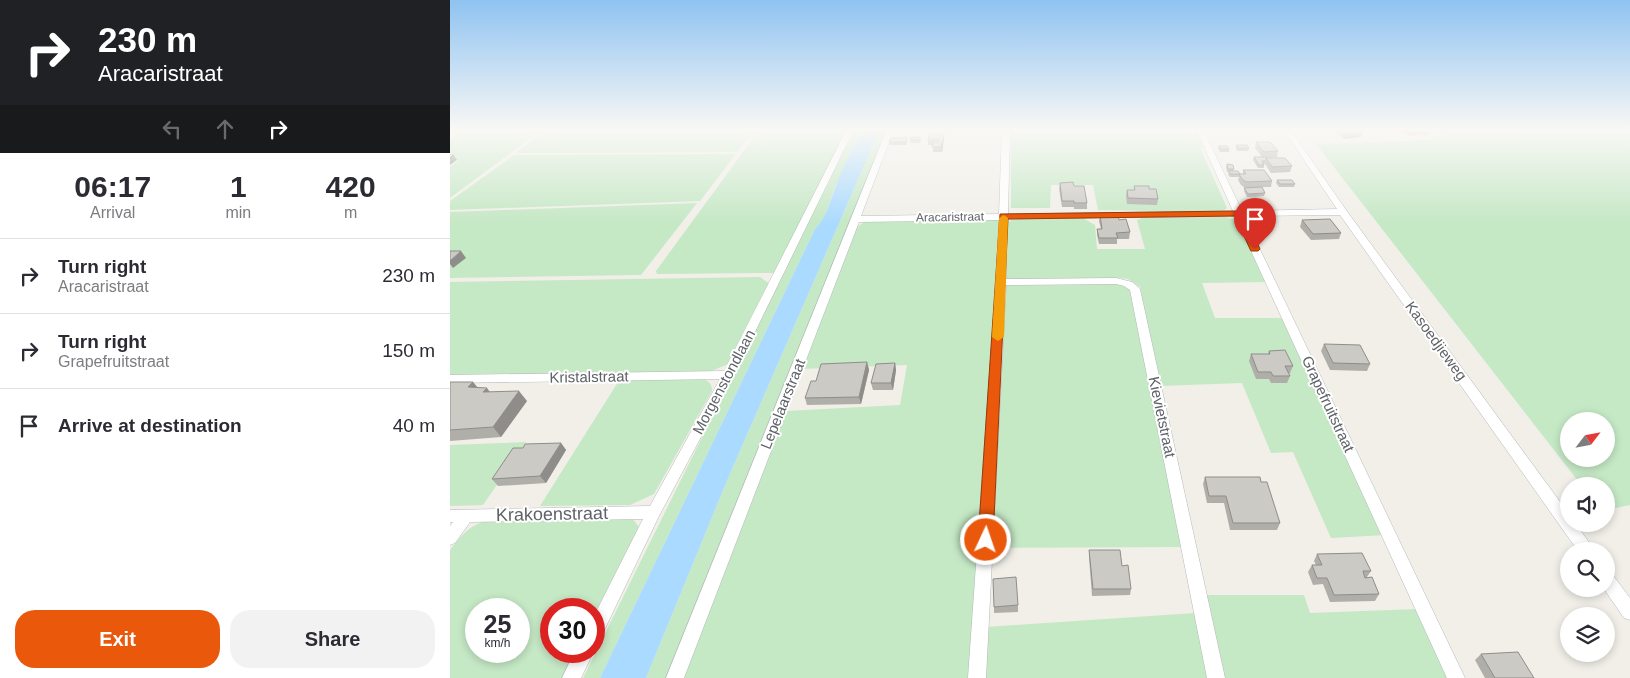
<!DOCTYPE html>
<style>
:root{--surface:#fff;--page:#f2f2f3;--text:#2b2b33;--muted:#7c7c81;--line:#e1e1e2;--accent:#ea580c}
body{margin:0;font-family:Arial,sans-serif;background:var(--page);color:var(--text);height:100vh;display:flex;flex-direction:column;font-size:19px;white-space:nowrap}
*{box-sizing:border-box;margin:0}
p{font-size:16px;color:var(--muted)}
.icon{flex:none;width:28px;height:28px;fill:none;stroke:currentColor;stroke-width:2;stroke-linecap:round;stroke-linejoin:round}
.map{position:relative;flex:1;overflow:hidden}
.sheet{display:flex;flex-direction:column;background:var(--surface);width:450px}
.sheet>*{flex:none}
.hud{background:#202124;color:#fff;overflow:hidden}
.needle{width:32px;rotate:58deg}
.tools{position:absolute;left:1110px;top:412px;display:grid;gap:10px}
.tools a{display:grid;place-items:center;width:55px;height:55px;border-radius:50%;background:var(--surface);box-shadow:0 2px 8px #0003;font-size:25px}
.speed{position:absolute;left:15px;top:598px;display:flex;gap:10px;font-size:25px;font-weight:700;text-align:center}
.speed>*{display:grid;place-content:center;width:65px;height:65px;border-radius:50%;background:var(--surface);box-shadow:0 2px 8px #0003;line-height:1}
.speed small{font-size:12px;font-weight:400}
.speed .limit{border:8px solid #d22;background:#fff;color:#111}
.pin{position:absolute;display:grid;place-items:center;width:42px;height:42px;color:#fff;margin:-51px -21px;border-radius:50% 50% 50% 0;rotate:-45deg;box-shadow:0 0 5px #0007}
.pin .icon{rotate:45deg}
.me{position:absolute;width:55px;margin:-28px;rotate:3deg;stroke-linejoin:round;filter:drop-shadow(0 0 4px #0008)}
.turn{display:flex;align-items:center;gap:18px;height:105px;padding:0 15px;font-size:22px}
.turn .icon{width:65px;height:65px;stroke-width:2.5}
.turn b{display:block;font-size:35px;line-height:42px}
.lanes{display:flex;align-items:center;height:48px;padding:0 15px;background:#0003;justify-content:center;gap:25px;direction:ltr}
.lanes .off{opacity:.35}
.eta{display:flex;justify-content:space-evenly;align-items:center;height:85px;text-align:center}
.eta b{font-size:30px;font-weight:600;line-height:35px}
.action{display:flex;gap:10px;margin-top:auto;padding:10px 15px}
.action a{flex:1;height:58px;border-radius:20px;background:var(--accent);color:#fff;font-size:20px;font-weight:600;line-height:58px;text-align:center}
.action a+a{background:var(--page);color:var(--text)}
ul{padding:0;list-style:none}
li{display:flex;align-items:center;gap:15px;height:75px;padding:0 15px;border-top:1px solid var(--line)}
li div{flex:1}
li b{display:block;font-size:19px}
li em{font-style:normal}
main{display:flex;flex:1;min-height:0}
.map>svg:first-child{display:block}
.green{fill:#c5e8c5;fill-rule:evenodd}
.water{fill:#aadaff}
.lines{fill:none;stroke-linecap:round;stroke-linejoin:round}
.street-casing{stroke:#b5b8bc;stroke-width:1}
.street{fill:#fff;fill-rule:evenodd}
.wall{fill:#afaea9}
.shaded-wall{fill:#8f8d8a}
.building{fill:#cccac5;stroke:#8f8d8a}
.route{fill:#ea580c;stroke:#983908}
.slow{fill:#f59e0b}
.labels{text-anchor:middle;stroke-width:4;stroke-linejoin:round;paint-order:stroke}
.far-street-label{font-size:12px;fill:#5f6368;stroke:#fff}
.street-label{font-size:15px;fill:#5f6368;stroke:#fff}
.near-street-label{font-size:18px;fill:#5f6368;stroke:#fff}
</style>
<main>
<section class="sheet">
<div class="hud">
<div class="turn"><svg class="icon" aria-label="right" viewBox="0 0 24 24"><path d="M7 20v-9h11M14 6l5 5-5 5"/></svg><div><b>230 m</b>Aracaristraat</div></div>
<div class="lanes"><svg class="icon off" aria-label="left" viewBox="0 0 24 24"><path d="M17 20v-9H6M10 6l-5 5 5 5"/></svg><svg class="icon off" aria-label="ahead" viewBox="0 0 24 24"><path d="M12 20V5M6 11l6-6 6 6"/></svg><svg class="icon" aria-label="right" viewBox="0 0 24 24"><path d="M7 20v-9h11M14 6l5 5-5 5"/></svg></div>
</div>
<div class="eta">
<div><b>06:17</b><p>Arrival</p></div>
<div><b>1</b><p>min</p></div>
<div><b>420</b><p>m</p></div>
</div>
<ul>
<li><svg class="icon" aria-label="right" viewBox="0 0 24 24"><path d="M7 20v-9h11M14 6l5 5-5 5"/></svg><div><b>Turn right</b><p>Aracaristraat</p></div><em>230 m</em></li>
<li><svg class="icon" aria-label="right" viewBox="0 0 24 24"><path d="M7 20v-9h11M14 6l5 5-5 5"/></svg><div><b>Turn right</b><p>Grapefruitstraat</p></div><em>150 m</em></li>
<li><svg class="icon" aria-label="arrive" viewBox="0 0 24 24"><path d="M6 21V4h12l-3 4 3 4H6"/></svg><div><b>Arrive at destination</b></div><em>40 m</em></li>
</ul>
<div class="action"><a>Exit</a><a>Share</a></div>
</section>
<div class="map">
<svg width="1180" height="678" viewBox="0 0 1180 678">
<rect width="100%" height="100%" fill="#f1efe8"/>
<g class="green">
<path d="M15,129H93L0,198V167L9,160H0V139Z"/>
<path d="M98,129H305L287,152L66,153Z"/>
<path d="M310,129H399L326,273L207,274L206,271Z"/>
<path d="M412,129C403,149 394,168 385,187C379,202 378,217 365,229L150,678H133L404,130Z"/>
<path d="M430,129H438L218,678H196L276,483Z"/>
<path d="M746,129L754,147L750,148L777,208L772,212L648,210L643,185H601L600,208H561V130Z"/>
<path d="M1094,129H1180V505L1156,510V486H1132L866,144L979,140L985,136ZM1119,421H1156V459H1119Z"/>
<path d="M286,154L250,201L0,210V201L64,155Z"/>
<path d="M247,203L191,275L0,278V212Z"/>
<path d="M697,216H773L789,221L817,282L752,283L765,318H834L935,535L881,538L843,452L821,453L792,383L710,386L690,287L678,279L670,278L555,280L557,223L563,219L633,218L645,225L647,249H695L687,220Z"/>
<path d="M417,220H547L550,223L520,678H231L336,411L450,405L457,365L350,369L406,228Z"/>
<path d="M310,277L320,284L278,364L259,372L0,375V282Z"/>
<path d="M665,282L681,289L732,547L540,548L556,284Z"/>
<path d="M249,378C257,380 262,382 262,391L204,494L180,505L90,506L170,379Z"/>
<path d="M76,442L33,505L0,506V445Z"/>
<path d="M181,517L189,527L144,616V609H101V651H126L112,678H0V550C10,537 17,528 32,522ZM26,609H69V651H26Z"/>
<path d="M754,595H854L860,613L967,609L1000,678H772Z"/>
<path d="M745,613L759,678H533L536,627Z"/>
</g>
<path class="water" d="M430,129L276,483L196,678H150L365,229C376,218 379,205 384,191C391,170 403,149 412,130Z"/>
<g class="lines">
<defs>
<g id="street">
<path d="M7,129H16L0,139V134Z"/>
<path d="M397,129H404L284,375L209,516L150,639L144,641V616L193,519L20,522L5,543L0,545V526L3,522H0V510L200,506L270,379L0,383V375L274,371Z"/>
<path d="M437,129H444L411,216L549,214L552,129H560L558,214L783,211L746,129H753L792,211L887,209L833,129H840L896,210L1119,514V524H1126L1145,551H1128L890,215L794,216L1015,678H997L785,216L557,219L556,279L666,278L682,282L690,289L775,678H757L680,290L674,286L666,284L556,285L536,678H518L546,282L549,220L409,222L234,678H216Z"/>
<path d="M1156,572L1162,574L1180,598V620L1174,618L1154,589H1156Z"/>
<path d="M125,651H144L131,678H112Z"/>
</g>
</defs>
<use href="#street" class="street-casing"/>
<use href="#street" class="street"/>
</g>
<g class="wall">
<path d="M887,130H908L913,132L911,137L894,139L886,133Z"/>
<path d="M952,130H967L979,132L978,135H970L968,134V135L959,136L951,131Z"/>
<path d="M479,134L494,140L492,152H483V145H478V140Z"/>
<path d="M458,140L456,145H440L439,142Z"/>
<path d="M460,140H471L470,143H461Z"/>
<path d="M806,142L828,151L827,157L816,158L842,166L840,172L821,173L815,164H814V168H808L803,160L804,157H812L805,148Z"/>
<path d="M786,145L799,148L798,151H787L786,148Z"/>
<path d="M769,146L779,149V152H770L768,149Z"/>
<path d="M777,164L784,169L783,171L790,174H793V170L822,181L821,187H805L815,193L814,196L797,197L794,191L795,188L791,185L788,180L789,177H780L778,174L779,172H777L776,167Z"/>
<path d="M827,180L845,184L844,187H829L826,183Z"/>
<path d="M610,183L624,186L637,203V209H624V207H612L609,189Z"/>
<path d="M684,186L699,189L708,199L707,205L677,204L676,196L677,190H684Z"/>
<path d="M650,215L669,220L680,232L679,239H667V244H649L647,235V229H651L649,221Z"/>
<path d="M852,220L891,233L889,239L861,240L850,227Z"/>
<path d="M874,344L920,364L917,371L880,370L871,351Z"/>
<path d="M819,351L843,366L840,373H839L840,376L837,383H821L819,379H806L799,361L801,354H818Z"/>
<path d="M417,362L419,370L411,404L357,405L355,398Z"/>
<path d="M445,363L446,370L443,390H423L421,383Z"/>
<path d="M0,382H23L28,388L40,392L77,401L51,437L0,441Z"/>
<path d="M111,443L116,450L96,483L48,486L42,479L73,448Z"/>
<path d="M755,477L811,482L830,523L827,530H780L774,503H757L753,484Z"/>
<path d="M639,550L672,566L681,589L680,595L642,596L639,557Z"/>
<path d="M867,554L921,571L917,577L929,594L925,601L880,602L873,584L863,585L858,572L862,565H866L864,561Z"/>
<path d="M568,605V612L544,613V607Z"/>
<path d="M1031,654L1084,678H1035L1025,660Z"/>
</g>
<g class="shaded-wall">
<path d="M913,132L911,137L894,139L896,133Z"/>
<path d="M494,134V140L492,152L491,147Z"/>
<path d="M3,154L7,160L0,165V157Z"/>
<path d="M11,251L16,258L3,268L0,264V261Z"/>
<path d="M417,362L419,370L411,404L409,397Z"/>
<path d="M445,363L446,370L443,390L441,383Z"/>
<path d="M23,382L31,392L18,387Z"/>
<path d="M37,388L45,399L33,392Z"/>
<path d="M69,391L77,401L51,437L43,427Z"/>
<path d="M111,443L116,450L96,483L90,476Z"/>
</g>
<g class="building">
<path d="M891,130H908L913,132L896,133Z"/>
<path d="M954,130H965L969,132L960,133Z"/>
<path d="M967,130H976L979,132L971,133Z"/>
<path d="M479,134H494L491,147H482L483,142H489V139L478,140Z"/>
<path d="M457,137L456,142H439L441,138Z"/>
<path d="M461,137H470V140H460Z"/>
<path d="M806,142H820L828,151L814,152Z"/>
<path d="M786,145H797L799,148H788Z"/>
<path d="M769,146H777L779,149H771Z"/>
<path d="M804,157H816L817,158L815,161H812L814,165H809Z"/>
<path d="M816,158H835L842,166L822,167Z"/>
<path d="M777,164L783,165L784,169H778Z"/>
<path d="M793,170H814L822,181L796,182L792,179L789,174H796Z"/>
<path d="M779,171H788L790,174H780Z"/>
<path d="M827,180H842L845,184H830Z"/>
<path d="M623,182L624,186H634L637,203H624V201H612L610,183Z"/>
<path d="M684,186H699V189H706L708,199L678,198L677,190H685Z"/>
<path d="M812,187L815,193L798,194L794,188Z"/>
<path d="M668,214L669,220L676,219L680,232L666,233L668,238H649L647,229H652L650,215Z"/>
<path d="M880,219L891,233L863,234L852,220Z"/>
<path d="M0,251H11L0,261Z"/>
<path d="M874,344L910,345L920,364L883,363Z"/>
<path d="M835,350L843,366H835L840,376H823L821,372H808L801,354H820L819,351Z"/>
<path d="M417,362L409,397L355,398L361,381H366L371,364Z"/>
<path d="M445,363L441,383H421L426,364Z"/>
<path d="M0,382H23L18,387L37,388L33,392L69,391L43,427L0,430Z"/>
<path d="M111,443L90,476L42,479L63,448H73L75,444Z"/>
<path d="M755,477H810L811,482H817L830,523H783L776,496H759Z"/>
<path d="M639,550H670L672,566L678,565L681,589H643Z"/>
<path d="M912,553L921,571H913L915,578L922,577L929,594L884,595L877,578H867L862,565H872L867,554Z"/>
<path d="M566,577L568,605L544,607L543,579Z"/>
<path d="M1068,652L1084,678H1045L1031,654Z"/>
</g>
<linearGradient id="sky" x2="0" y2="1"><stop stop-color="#8fc3f1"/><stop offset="0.58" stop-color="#f9f8f5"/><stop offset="1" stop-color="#f9f8f5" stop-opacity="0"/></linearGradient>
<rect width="1180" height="224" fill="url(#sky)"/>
<path class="route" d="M788,211L793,213L810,249L808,251H801L800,249L785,216L558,219L543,540L541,544L536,546L530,544L528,540L550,214Z"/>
<path class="slow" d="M554,215L558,218L554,337L548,341L542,337L549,218Z"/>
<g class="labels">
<g class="far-street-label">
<text transform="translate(500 217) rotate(-1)" y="4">Aracaristraat</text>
</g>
<g class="street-label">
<text transform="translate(986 341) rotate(54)" y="5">Kasoedjieweg</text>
<text transform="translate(139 377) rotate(-1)" y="5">Kristalstraat</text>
<text transform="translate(274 382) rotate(-62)" y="5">Morgenstondlaan</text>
<text transform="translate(333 404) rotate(-68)" y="5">Lepelaarstraat</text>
<text transform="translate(878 404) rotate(65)" y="5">Grapefruitstraat</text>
<text transform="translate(712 417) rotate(78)" y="5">Kievietstraat</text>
</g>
<g class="near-street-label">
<text transform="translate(102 514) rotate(-1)" y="6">Krakoenstraat</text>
</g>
</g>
</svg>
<div class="tools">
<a><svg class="needle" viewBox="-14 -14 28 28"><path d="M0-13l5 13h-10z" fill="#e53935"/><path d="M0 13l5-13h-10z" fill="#7c7c81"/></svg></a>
<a><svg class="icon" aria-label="sound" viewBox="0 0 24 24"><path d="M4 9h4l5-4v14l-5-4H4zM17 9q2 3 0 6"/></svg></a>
<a><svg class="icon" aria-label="search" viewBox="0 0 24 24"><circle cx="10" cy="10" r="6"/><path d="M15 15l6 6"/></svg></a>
<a><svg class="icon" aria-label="layers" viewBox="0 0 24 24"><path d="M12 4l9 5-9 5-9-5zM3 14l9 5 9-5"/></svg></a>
</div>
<div class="speed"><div>25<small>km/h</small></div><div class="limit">30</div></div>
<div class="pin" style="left:805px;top:249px;background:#d93025"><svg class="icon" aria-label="arrive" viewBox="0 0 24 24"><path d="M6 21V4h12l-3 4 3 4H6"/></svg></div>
<svg class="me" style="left:536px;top:540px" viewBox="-20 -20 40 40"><circle r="17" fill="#ea580c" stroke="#fff" stroke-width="3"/><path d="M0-11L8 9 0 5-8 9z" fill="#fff"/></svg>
</div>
</main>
